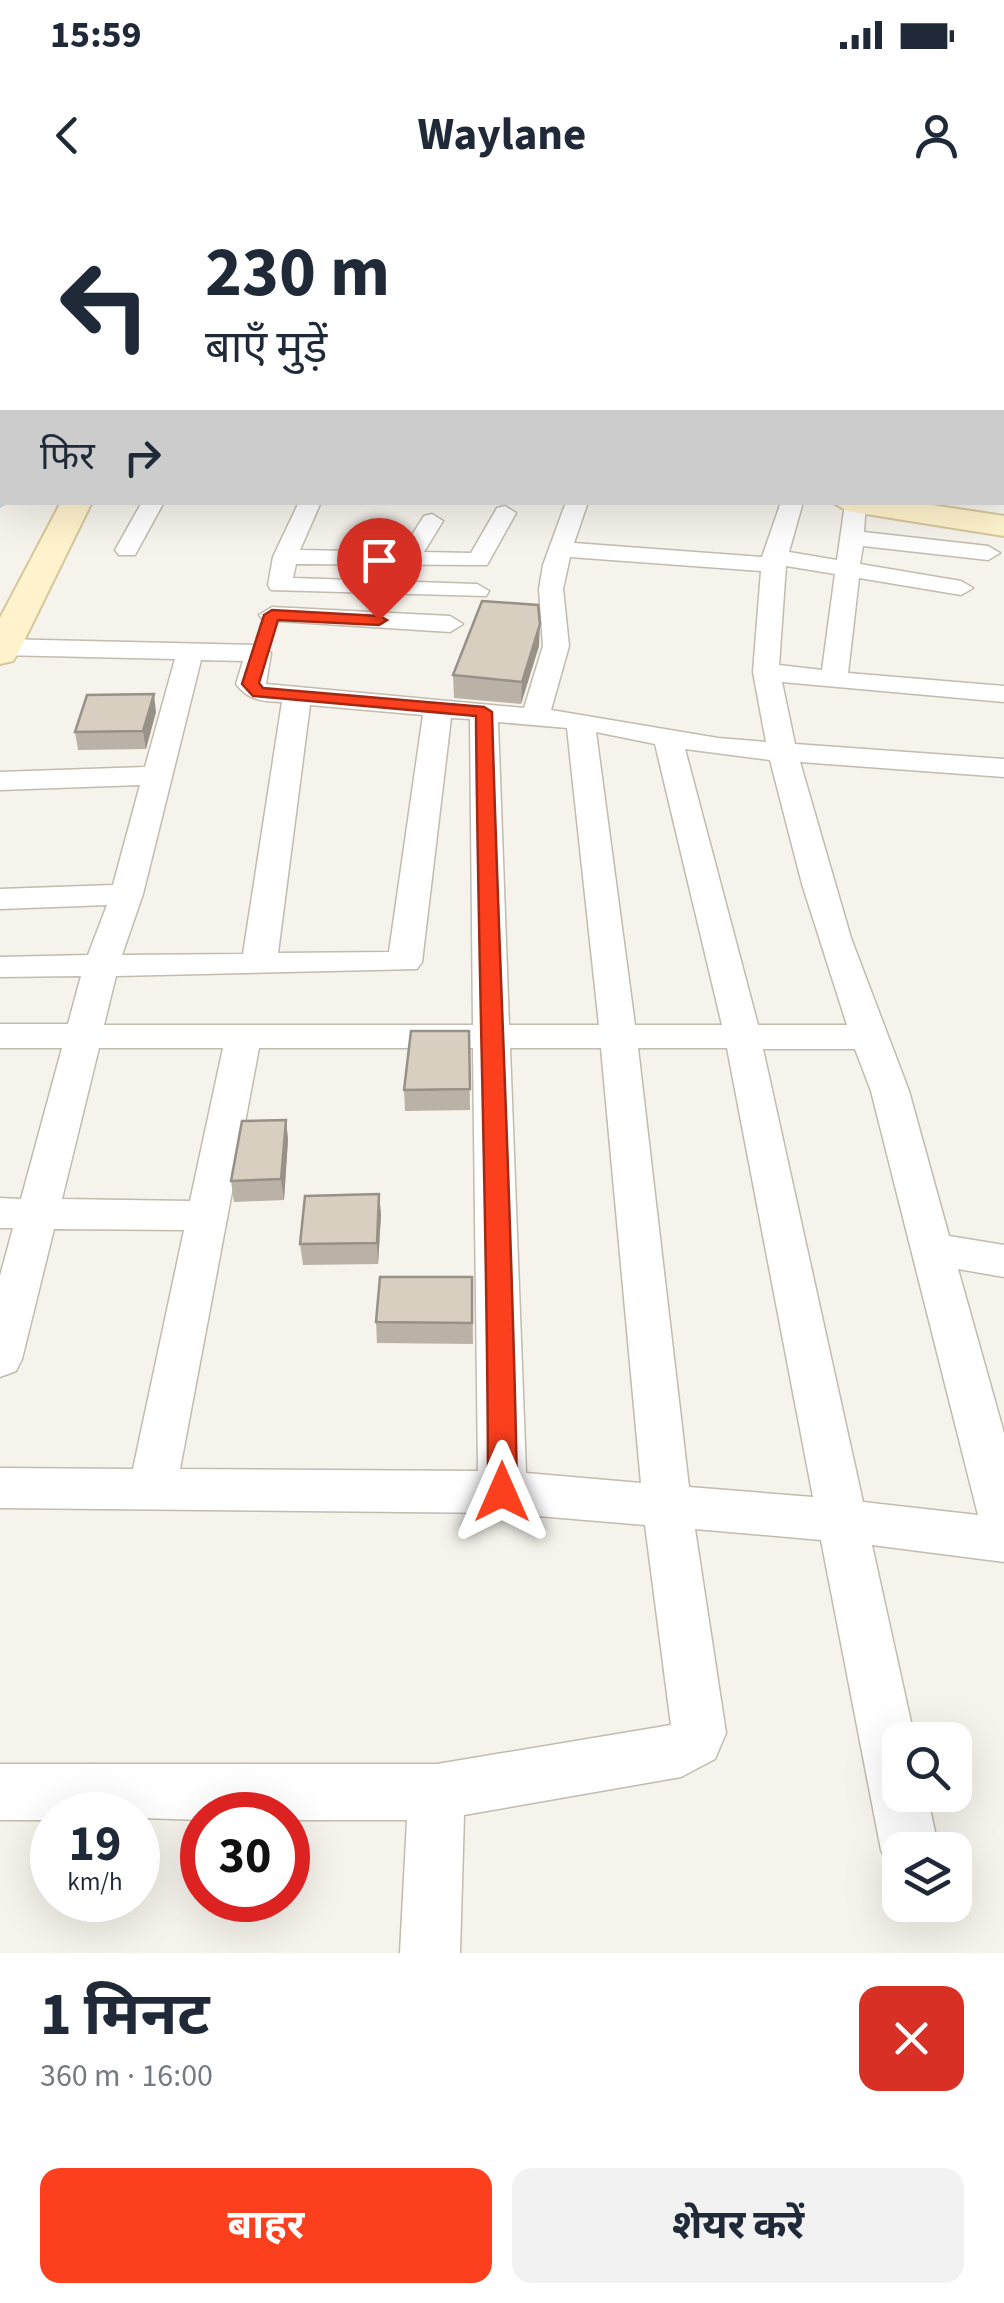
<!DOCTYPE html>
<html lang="hi">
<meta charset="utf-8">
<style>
:root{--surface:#fff;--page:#f2f2f3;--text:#1f2937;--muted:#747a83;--accent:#fc3f1d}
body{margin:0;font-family:"Source Sans 3","Noto Sans Devanagari",sans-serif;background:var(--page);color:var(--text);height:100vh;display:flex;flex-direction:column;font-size:38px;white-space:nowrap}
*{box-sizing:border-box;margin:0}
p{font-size:32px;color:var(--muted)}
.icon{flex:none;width:55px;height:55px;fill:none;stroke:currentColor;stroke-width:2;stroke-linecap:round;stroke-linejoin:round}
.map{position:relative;height:1753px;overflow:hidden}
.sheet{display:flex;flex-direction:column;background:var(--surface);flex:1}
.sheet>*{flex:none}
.hud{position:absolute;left:0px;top:0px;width:1005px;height:305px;box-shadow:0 10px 40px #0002;background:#fff;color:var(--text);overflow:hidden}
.controls{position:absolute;left:882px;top:1522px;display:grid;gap:20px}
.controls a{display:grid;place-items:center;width:90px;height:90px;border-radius:20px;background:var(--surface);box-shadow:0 10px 40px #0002;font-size:50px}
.speed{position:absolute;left:30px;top:1592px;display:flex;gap:20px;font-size:50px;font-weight:700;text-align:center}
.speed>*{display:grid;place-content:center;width:130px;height:130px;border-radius:50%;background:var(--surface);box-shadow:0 10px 40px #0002;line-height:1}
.speed small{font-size:25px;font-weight:400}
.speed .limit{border:15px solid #d22;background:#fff;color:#111}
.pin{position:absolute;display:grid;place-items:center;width:85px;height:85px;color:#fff;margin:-102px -42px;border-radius:50% 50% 50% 0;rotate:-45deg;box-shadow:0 0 10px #0007}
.pin .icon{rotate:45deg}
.me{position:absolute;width:110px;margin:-55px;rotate:0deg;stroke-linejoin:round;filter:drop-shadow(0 0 8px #0008)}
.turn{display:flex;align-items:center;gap:35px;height:210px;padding:0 40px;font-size:45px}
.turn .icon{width:130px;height:130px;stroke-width:2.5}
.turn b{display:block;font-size:70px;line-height:85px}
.then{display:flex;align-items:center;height:95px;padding:0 40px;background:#0003;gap:20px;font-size:38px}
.round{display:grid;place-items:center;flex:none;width:105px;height:105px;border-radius:20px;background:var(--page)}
.headline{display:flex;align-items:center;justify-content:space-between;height:170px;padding:0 40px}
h1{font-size:60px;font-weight:700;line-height:75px}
.action{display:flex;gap:20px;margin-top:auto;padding:20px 40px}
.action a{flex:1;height:115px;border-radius:20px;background:var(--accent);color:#fff;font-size:40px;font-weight:700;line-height:115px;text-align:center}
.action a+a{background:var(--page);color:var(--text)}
.status{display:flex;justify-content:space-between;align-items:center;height:70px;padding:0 50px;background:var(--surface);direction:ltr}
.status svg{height:28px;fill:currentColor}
header{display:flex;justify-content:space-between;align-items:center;height:130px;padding:0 40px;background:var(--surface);font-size:45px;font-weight:700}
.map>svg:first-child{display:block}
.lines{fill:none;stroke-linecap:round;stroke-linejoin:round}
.canal{fill:#a9d4f2;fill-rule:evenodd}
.lane-casing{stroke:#c2bbae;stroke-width:24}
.street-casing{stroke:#c2bbae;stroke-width:3}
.secondary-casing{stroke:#d6c79b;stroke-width:4}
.lane{stroke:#fff;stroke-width:20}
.street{fill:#fff;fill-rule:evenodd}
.secondary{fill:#fff3cd;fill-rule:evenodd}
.rail{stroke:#9a9a9a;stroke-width:4;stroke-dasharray:5 5;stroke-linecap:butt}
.wall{fill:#bab2a6}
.shaded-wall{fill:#979187}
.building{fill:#d8cfc1;stroke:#979187;stroke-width:2.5}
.route{fill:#fc3f1d;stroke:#a42913;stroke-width:2.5}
</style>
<div class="status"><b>15:59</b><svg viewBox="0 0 49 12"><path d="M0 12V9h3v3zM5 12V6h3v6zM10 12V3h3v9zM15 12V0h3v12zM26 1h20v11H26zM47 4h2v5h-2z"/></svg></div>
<header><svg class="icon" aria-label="back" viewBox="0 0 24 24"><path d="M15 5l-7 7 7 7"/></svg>Waylane<svg class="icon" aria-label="person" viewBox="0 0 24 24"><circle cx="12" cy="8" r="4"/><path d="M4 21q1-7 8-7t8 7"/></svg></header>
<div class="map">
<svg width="1004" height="1753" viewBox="0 0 1004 1753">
<rect width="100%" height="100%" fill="#f6f3ec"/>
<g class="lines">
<path class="canal" d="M2,290V302H10L0,308Z"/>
<defs>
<path id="lane" d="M930,0L958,1"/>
<g id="street">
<path d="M950,0H965L966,2H952Z"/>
<path d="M1002,51L1004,52V63L1002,62Z"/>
<rect x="1002" y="119" width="2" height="10"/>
<rect x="1002" y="165" width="2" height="12"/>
<rect x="1002" y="210" width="2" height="12"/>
<path d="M142,302H164L135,355H119L115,350Z"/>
<path d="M299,302H321L300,350L401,352L424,316L432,314L443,321L424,352L471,353L497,308L505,306L516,313L487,365L296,364L293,378L477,384L489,391L486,396L271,390L268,385L273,357Z"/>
<path d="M566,302H588L574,343L762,357L781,302H803L789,352L837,360L845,304L866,302L864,332L988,346L1000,353L988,360L863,346L860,364L961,381L973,388L961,395L859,378L848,473L1004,486V502L782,482L795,544L1004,559V577L800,562L851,738L909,891L949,1036L1004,1045V1077L958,1069L1004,1233V1362L872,1345L915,1540H900V1595H927L939,1650H900V1675L890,1670L881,1650L821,1340L695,1329L726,1533L715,1559L681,1577L464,1615L460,1753H400L407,1620H288V1615H202V1620L52,1615V1620H0V1564H437L671,1525L645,1325L502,1313L0,1308V1268L133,1269L184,1030L54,1029L22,1159L16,1171L0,1177V1076L13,1028H0V998L21,999L62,848H0V824H68L81,776L0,777V757L88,755L107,705L0,709V689L113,685L140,585L0,590V572L145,567L175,459L0,455V439L258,445L271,453L266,484L524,508L543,446L539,389L543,365ZM570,357L761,371L753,472L766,542L718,538L551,510L569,446L563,389ZM786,366L835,374L822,470L779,465ZM201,460L243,461L236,484C249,501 262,501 282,502L243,754L122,755L143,694ZM310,505L423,515L389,752L278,753ZM451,518L470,519L473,825H104L116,776L417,769L422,762ZM498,522L567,528L599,825H509ZM596,532L655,544L722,825H635ZM685,549L770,560L802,684L847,825H758ZM99,848H223L190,1001L62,999ZM259,848H473L478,1271L180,1269ZM510,848H601L641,1283L526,1273ZM638,848H727L813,1297L689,1287ZM763,849H855L871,891L978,1315L863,1302Z"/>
<path d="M272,407L450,416L463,424L450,432L263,420L259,415Z"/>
</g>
<g id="secondary">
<path d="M61,302H92L18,453L13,461L0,464V418Z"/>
<path d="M832,302H912L1004,316V336L847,311Z"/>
</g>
</defs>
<use href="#lane" class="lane-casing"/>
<use href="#street" class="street-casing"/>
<use href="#secondary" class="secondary-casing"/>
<use href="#lane" class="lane"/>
<use href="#street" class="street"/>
<use href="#secondary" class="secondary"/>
<path class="rail" d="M0,191L2,187"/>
</g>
<g class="wall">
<path d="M539,446L521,504L454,498L453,475Z"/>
<path d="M156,512L146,549L78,550L75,532Z"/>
<path d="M469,831L470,910L405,911L404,890Z"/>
<path d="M286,920L288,940L284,1000L234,1002L231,981Z"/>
<path d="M379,994L381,1015L378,1064L303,1065L300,1044Z"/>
<path d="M472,1077L473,1144L377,1143L376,1122Z"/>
</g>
<g class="shaded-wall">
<path d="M540,424L539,446L521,504L522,482Z"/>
<path d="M154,494L156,512L146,549L143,531Z"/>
<path d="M286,920L288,940L284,1000L281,979Z"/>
<path d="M379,994L381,1015L378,1064L377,1043Z"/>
</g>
<g class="building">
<path d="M332,0H648L649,2H331Z"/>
<path d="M714,0H922L924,2H715Z"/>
<path d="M482,401L538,405L540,424L522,482L453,475Z"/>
<path d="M154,494L143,531L75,532L87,495Z"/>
<path d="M411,831H469L470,889L404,890Z"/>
<path d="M286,920L281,979L231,981L242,921Z"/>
<path d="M379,994L377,1043L300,1044L305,996Z"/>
<path d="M380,1077H472V1123L376,1122Z"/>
</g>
<path class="route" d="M272,410L379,416L387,420L379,425L278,420L259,483L263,488L484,507L492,512C499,772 513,1032 517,1292L513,1301L502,1304L492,1301L488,1292C488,1033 478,775 476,516L253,496L242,484L264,415Z"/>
</svg>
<div class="controls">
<a><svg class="icon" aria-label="search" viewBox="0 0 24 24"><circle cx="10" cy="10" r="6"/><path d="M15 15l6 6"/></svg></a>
<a><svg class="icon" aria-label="layers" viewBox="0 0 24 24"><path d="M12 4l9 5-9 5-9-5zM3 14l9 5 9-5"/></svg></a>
</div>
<div class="speed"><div>19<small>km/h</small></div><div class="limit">30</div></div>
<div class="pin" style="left:379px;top:420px;background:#d93025"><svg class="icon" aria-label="arrive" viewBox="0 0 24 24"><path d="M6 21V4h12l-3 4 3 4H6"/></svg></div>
<svg class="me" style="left:502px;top:1292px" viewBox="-20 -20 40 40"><path d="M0-17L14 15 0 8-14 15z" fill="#fc3f1d" stroke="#fff" stroke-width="4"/></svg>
<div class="hud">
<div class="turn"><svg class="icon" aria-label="left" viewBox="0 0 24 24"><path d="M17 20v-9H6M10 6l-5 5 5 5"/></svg><div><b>230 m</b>बाएँ मुड़ें</div></div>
<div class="then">फिर<svg class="icon" aria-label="right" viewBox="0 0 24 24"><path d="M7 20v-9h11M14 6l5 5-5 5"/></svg></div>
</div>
</div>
<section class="sheet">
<div class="headline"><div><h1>1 मिनट</h1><p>360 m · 16:00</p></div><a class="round" style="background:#d93025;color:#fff"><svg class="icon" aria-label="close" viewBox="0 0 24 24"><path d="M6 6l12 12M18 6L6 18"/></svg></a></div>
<div class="action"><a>बाहर</a><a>शेयर करें</a></div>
</section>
